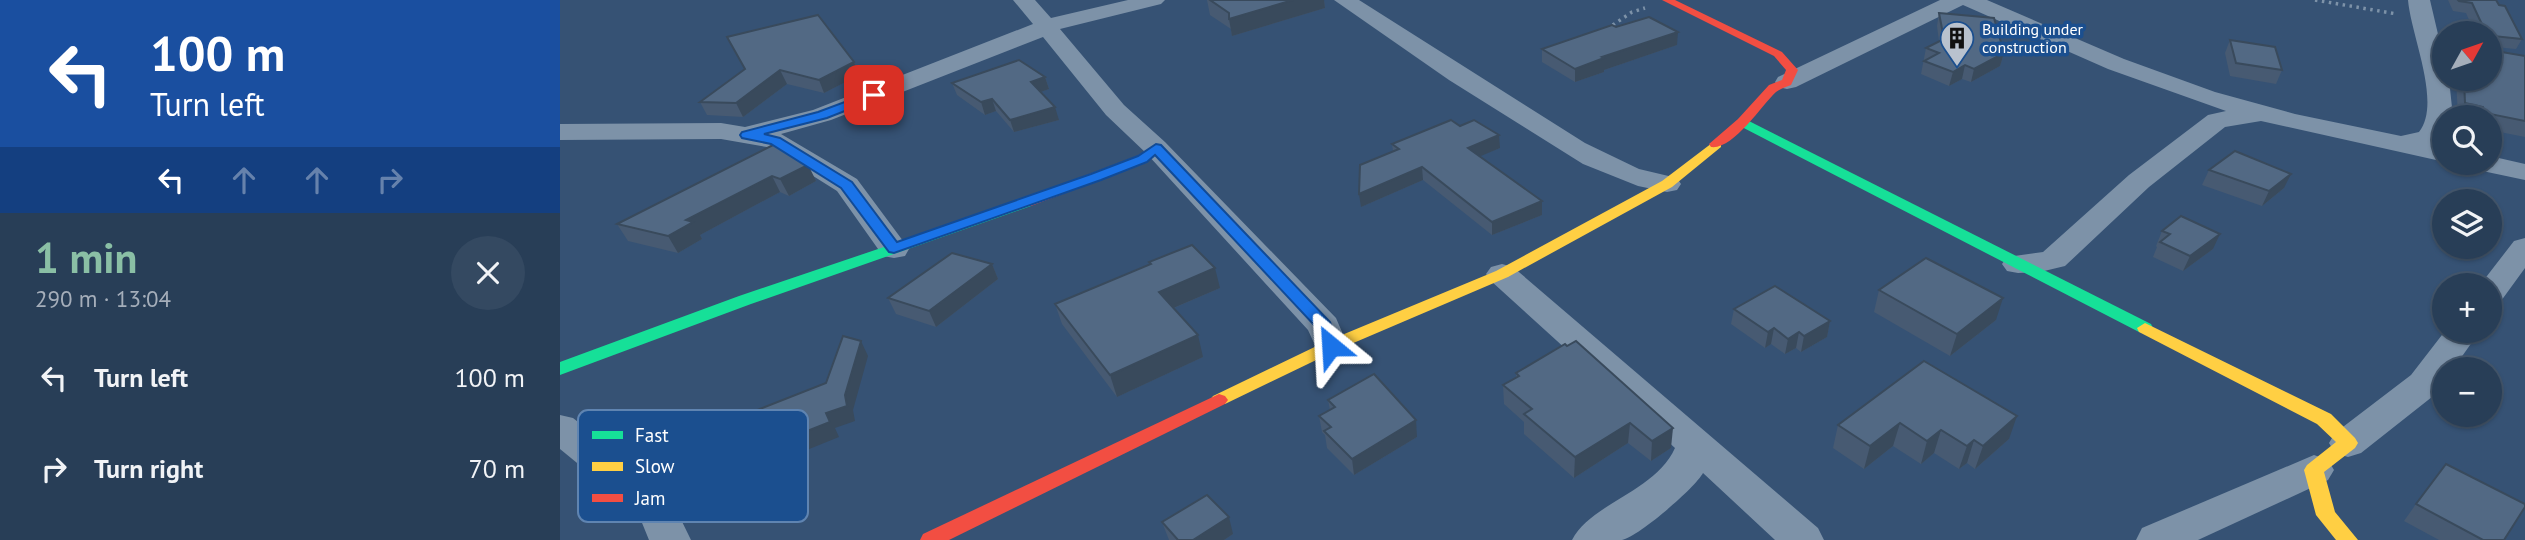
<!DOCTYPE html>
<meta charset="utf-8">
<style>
:root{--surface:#283e57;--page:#344961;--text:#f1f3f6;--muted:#a5aeba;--line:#44576d;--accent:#8abfa5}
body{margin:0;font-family:"PT Sans",sans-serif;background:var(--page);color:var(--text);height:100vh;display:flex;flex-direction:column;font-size:26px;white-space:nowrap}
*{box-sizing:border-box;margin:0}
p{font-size:23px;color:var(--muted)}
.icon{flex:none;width:38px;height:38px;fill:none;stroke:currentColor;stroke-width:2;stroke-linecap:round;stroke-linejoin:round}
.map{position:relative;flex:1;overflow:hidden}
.details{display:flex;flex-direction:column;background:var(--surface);width:560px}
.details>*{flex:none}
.top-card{background:#1a4fa0;color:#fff;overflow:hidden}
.needle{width:46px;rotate:50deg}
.fabs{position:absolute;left:1872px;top:21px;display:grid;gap:14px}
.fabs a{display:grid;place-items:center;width:70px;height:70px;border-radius:50%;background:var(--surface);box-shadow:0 2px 5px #0004,0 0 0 2px var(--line);font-size:35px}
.pin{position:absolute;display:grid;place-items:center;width:60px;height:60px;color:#fff;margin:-30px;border-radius:14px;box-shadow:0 4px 10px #0006}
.me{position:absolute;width:77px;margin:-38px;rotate:333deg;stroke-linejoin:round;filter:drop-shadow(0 0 5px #0008)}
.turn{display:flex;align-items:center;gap:24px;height:147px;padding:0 35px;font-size:32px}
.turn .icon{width:91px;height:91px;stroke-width:2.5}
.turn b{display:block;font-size:49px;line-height:60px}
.lanes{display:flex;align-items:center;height:66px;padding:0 35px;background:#0003;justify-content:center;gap:35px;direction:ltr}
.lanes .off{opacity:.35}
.round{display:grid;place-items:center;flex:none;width:74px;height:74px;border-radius:37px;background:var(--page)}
.overview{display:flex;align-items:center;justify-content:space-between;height:119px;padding:0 35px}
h1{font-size:42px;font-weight:600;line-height:52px;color:var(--accent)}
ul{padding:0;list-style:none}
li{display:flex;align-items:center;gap:21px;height:91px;padding:0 35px}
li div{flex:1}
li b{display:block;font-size:26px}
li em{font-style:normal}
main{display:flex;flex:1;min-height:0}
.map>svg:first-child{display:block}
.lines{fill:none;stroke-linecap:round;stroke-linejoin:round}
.path{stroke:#7d92a8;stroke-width:3.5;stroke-dasharray:2.5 4.5;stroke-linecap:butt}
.street{fill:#7d92a8;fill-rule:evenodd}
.fast{fill:#16e098;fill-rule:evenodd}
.slow{fill:#ffcf43;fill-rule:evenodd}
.jam{fill:#f24e42;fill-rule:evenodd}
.wall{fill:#475a72}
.shaded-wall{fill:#394a5c}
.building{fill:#526984;stroke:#394a5c;stroke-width:2}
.route{fill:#1a73e8;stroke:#114b97;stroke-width:2}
.labels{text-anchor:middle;stroke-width:7;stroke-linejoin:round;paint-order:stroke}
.far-poi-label{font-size:16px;fill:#fff;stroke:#1b4f8f;text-anchor:start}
.key{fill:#1b4f8f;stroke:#5f84b1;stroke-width:2}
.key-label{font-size:19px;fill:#fff}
</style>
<main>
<section class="details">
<div class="top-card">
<div class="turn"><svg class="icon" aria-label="left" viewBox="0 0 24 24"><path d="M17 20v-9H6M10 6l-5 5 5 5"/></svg><div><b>100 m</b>Turn left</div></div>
<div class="lanes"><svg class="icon" aria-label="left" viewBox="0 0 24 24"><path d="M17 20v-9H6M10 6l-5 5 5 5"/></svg><svg class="icon off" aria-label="ahead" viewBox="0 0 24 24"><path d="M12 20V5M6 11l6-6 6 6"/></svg><svg class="icon off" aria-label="ahead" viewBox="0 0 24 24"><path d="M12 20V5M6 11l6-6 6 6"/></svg><svg class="icon off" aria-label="right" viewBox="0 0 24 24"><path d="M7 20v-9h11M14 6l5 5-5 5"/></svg></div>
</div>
<div class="overview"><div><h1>1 min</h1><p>290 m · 13:04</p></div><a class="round"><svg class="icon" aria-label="close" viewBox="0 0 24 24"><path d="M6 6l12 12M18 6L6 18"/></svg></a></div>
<ul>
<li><svg class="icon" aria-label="left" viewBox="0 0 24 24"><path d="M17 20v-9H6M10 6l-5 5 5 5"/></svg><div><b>Turn left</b></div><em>100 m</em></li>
<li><svg class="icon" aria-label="right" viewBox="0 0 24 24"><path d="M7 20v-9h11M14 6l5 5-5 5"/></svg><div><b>Turn right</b></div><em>70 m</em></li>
</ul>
</section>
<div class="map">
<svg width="1965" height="540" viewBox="0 0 1965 540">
<rect width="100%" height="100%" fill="#365274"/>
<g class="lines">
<g class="path">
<path d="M1755,0L1837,14"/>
<path d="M1047,29L1072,12L1085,8"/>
</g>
<g class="street">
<path d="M453,0H475L491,18L568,0H605L601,4L500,29L564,105L605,142L776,318L788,346L783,354L771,357L759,354L748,330L587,154L546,115L483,37L271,120L221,134L297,179L349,249L345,256L334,258L323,256L277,191L207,147L161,139L0,140V124L161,123L185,127L253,110L473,24Z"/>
<path d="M774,0H799L1025,143L1079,169L1117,178L1121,184L1117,190L1107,192L1078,186L1023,164L889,80Z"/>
<path d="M1380,0H1427L1564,59L1655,92L1735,114L1841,136L1859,132C1882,103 1851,36 1848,0H1870L1885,64V79H1889L1893,117H1885V134L1876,144L1885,146V162L1701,121L1665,127L1589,187L1505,266L1480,272L1458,273L1447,271L1442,264L1447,257L1483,252L1569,175L1648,115L1666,111L1548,69L1403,5L1236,87L1227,89L1218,87L1215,82L1218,77Z"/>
<path d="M1930,156L1965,164V180L1913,169L1909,163H1930Z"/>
<path d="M1965,238V268L1941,301L1930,304V285H1920L1954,241Z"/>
<path d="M942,264L953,267L1258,528L1264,540H1215L1143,473C1135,488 1078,537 1062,540C1047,540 1028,540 1012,540C1031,503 1095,492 1115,448L931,281L926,274L931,267Z"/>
<path d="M1885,331H1920L1893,369H1885V381L1877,393L1801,453L1788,457L1775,453L1769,443L1775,433L1851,375Z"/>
<path d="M0,415L13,418L108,493L131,540H89L78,513L0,449Z"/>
<path d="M1754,455L1768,460L1774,470L1768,480L1638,540H1576L1582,528Z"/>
</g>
<g class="fast">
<path d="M1183,118L1591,324L1593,328L1585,333L1579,332L1178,125V119Z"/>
<path d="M466,199L471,200L473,203L471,206L191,304L0,375V362L179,296Z"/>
</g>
<g class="slow">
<path d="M1156,140L1161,141V147L1112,187L948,277L777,350L665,404H653L650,400L653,396L765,342L936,271L1102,181Z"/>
<path d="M1585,323L1771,414L1795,438L1798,443L1795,448L1764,472L1775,512L1798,540H1776L1756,515L1744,470L1747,465L1776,442L1757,424L1579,332L1577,328Z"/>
</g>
<g class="jam">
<path d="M1102,0H1115L1222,52L1238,70L1231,85C1226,87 1220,89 1216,92C1201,106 1173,150 1151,147L1149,144L1178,119L1209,85L1222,80L1226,70L1214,56Z"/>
<path d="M596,144L603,148L587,162L471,206H461L459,203L461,200L577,156Z"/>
<path d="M659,394L665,396L668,400L665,404L389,540H360L363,534Z"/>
</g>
</g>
<g class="wall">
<path d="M647,0H764L765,8L672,36L671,29L650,15Z"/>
<path d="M1888,0H1936L1962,39L1956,49L1934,47L1932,51L1965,56V137L1930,130V117H1898L1896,79H1930V33H1915L1906,13L1893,11Z"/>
<path d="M1379,13L1444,53L1440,66L1411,82L1402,79L1389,86L1361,74L1366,48L1379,41L1377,26Z"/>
<path d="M1056,27L1117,45L1044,70V72L1015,82L982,62V49Z"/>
<path d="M167,37L294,62L299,75L264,93L227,84L183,117L147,115L140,102L185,70Z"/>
<path d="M1670,40L1722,70L1716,84L1670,76L1665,53Z"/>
<path d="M485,77L489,89L480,92L499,120L454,132L436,111L425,115L397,95L392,83Z"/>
<path d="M832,144L940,148L919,156L982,215L932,235L863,180L801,207L833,151Z"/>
<path d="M248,165L256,181L229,196L220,192L140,235L142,239L118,253L68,241L57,224Z"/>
<path d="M1649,170L1724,188L1702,206L1642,185Z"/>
<path d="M1602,231L1653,249L1623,271L1593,257L1597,247L1596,246Z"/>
<path d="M589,262L660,288L614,308L643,357L557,397L502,324L495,304L590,265Z"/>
<path d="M432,264L438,279L376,327L336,314L328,298Z"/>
<path d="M1319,290L1436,320L1390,356L1314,312Z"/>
<path d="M1174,309L1270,321L1267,337L1241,352L1236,348L1225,354L1211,344L1205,348L1171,324Z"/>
<path d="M1005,344L1111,448L1091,461L1068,443L1014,478L964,434V422L944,404L943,385L956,377V373Z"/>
<path d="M1364,361L1449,439L1415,469L1407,463L1399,469L1374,453L1361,464L1333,446L1304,469L1273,448L1278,425Z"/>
<path d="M768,400L857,437L794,475L767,448L765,435L762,432L759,416L770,410Z"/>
<path d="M1856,504L1944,540H1879L1844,521Z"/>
<path d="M602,522L673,534L664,540H609Z"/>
</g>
<g class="shaded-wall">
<path d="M733,0H764L765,8L672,36L669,19Z"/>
<path d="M1118,32L1117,45L1044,70V72L1015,82V69L1042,57Z"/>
<path d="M1444,53L1440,66L1411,82L1414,69Z"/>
<path d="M294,62L299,75L264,93L259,80Z"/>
<path d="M1405,65L1402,79L1389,86L1393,72Z"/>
<path d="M220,70L227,84L183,117L176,103Z"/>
<path d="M485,77L489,89L475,94L471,82Z"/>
<path d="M432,99L436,111L425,115L421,102Z"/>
<path d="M495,107L499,120L454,132L450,120Z"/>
<path d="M939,135L940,148L909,161L908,148Z"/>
<path d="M248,165L256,181L229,196L220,179Z"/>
<path d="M862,167L863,180L801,207L799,194Z"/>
<path d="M1731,174L1724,188L1702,206L1709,191Z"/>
<path d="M212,176L220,192L140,235L142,239L118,253L108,236L126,220Z"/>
<path d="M982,201V215L932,235V222Z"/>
<path d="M1660,234L1653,249L1623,271L1630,256Z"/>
<path d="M432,264L438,279L376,327L369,311Z"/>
<path d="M655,268L660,288L604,312L599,292Z"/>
<path d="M1443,298L1436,320L1390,356L1397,334Z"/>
<path d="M1270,321L1267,337L1241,352L1244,336Z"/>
<path d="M1214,328L1211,344L1205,348L1208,332Z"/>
<path d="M1239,332L1236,348L1225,354L1228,339Z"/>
<path d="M638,335L643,357L557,397L550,375Z"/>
<path d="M301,341L308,356L293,410L295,421L275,428L279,437L227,458L224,454L167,476L157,461L266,413L285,395Z"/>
<path d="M1457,416L1449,439L1415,469L1423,446Z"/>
<path d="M856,420L857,437L794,475L792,459Z"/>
<path d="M1070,423L1068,443L1014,478L1015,457Z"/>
<path d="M1340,423L1333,446L1304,469L1310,446Z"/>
<path d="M1113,428L1111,448L1091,461L1092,441Z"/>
<path d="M1381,430L1374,453L1361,464L1367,441Z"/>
<path d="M1414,440L1407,463L1399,469L1407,446Z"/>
<path d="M669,517L673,534L664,540H633Z"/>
</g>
<g class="building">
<path d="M650,0H733L669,19V13Z"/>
<path d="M1898,0H1936L1939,5L1945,6L1962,39L1934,36L1933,49L1930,42V33H1926L1912,3L1899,1Z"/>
<path d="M1379,13L1434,18L1444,53L1414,69L1405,65L1393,72L1364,61L1379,53L1366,48L1384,39Z"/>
<path d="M258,15L294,62L259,80L220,70L176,103L140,102L185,69L167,37Z"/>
<path d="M1089,17L1118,32L1042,57L1044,58L1015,69L982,49L1052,25L1056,27Z"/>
<path d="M1670,40L1715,47L1722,70L1676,63Z"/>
<path d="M1930,50L1965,56V121L1925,113L1923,107L1905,103L1904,79H1930Z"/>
<path d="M459,60L485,77L471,82L495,107L450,120L432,99L421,102L392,83Z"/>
<path d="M891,120L900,126L914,120L939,135L908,148L982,201L932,222L862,167L799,194L800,165L839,149L832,144Z"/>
<path d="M215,144L248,165L220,179L212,176L126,220L133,222L108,236L57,224Z"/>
<path d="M1675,151L1731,174L1709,191L1649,170Z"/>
<path d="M1621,216L1660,234L1630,256L1600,242L1610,234L1602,231Z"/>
<path d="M632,245L655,268L599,292L638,335L550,375L495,304L591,264L589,262Z"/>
<path d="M392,253L432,264L369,311L328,298Z"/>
<path d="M1366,258L1443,298L1397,334L1319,290Z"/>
<path d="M1215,286L1270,321L1244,336L1239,332L1228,339L1214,328L1208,332L1174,309Z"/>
<path d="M283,336L301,341L285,395L287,406L266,413L270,422L217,443L216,438L157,461L149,429L266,383Z"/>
<path d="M1016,341L1113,428L1092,441L1070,423L1015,457L964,414L972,409L943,385L959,376L956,373L1005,344L1007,346Z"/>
<path d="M1364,361L1457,416L1423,446L1414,440L1407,446L1381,430L1367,441L1340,423L1310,446L1278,425Z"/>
<path d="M814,374L856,420L792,459L764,431L771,427L759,416L775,407L768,400Z"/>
<path d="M1886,464L1965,504V507L1944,540H1923L1856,504Z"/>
<path d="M647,495L669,517L633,540H618L602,522Z"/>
</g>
<path class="route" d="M314,91L320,95L318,98L267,118L204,134L220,138L292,182L337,242L531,174L578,156L596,144L601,145L770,322L779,346L771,352L764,350L756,327L595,155L587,162L541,180L334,253L329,252L281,188L211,144L182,138L180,135L182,132L258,112Z"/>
<defs>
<symbol id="building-pin" viewBox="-11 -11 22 30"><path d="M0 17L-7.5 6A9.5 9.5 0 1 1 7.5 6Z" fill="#b9c2ce" stroke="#1b4f8f"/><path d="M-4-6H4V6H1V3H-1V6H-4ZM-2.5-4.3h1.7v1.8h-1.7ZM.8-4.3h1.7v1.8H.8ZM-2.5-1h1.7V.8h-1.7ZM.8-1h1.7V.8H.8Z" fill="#111"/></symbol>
</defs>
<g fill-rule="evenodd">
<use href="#building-pin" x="1378" y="19" width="38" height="52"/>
</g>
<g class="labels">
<g class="far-poi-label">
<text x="1422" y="35">Building under<tspan x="1422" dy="18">construction</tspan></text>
</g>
</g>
<rect x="18" y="410" width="230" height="112" rx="10" class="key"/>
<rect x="32" y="431" width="31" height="8" fill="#16e098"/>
<rect x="32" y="462" width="31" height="9" fill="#ffcf43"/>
<rect x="32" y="494" width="31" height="8" fill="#f24e42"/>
<g class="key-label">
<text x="75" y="442">Fast</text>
<text x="75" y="473">Slow</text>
<text x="75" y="505">Jam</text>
</g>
</svg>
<div class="fabs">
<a><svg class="needle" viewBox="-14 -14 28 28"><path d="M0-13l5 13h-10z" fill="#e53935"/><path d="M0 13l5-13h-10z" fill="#a5aeba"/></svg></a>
<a><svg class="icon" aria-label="search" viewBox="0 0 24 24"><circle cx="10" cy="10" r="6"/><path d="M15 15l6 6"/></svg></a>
<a><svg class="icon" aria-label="layers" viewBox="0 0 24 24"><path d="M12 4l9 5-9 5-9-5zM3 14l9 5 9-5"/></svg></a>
<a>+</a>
<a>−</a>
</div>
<div class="pin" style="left:314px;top:95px;background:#d93025"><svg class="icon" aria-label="arrive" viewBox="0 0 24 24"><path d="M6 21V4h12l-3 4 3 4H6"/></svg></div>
<svg class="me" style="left:771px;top:346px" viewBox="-20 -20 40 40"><path d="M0-17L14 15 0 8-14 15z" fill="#1a73e8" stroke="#fff" stroke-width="4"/></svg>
</div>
</main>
